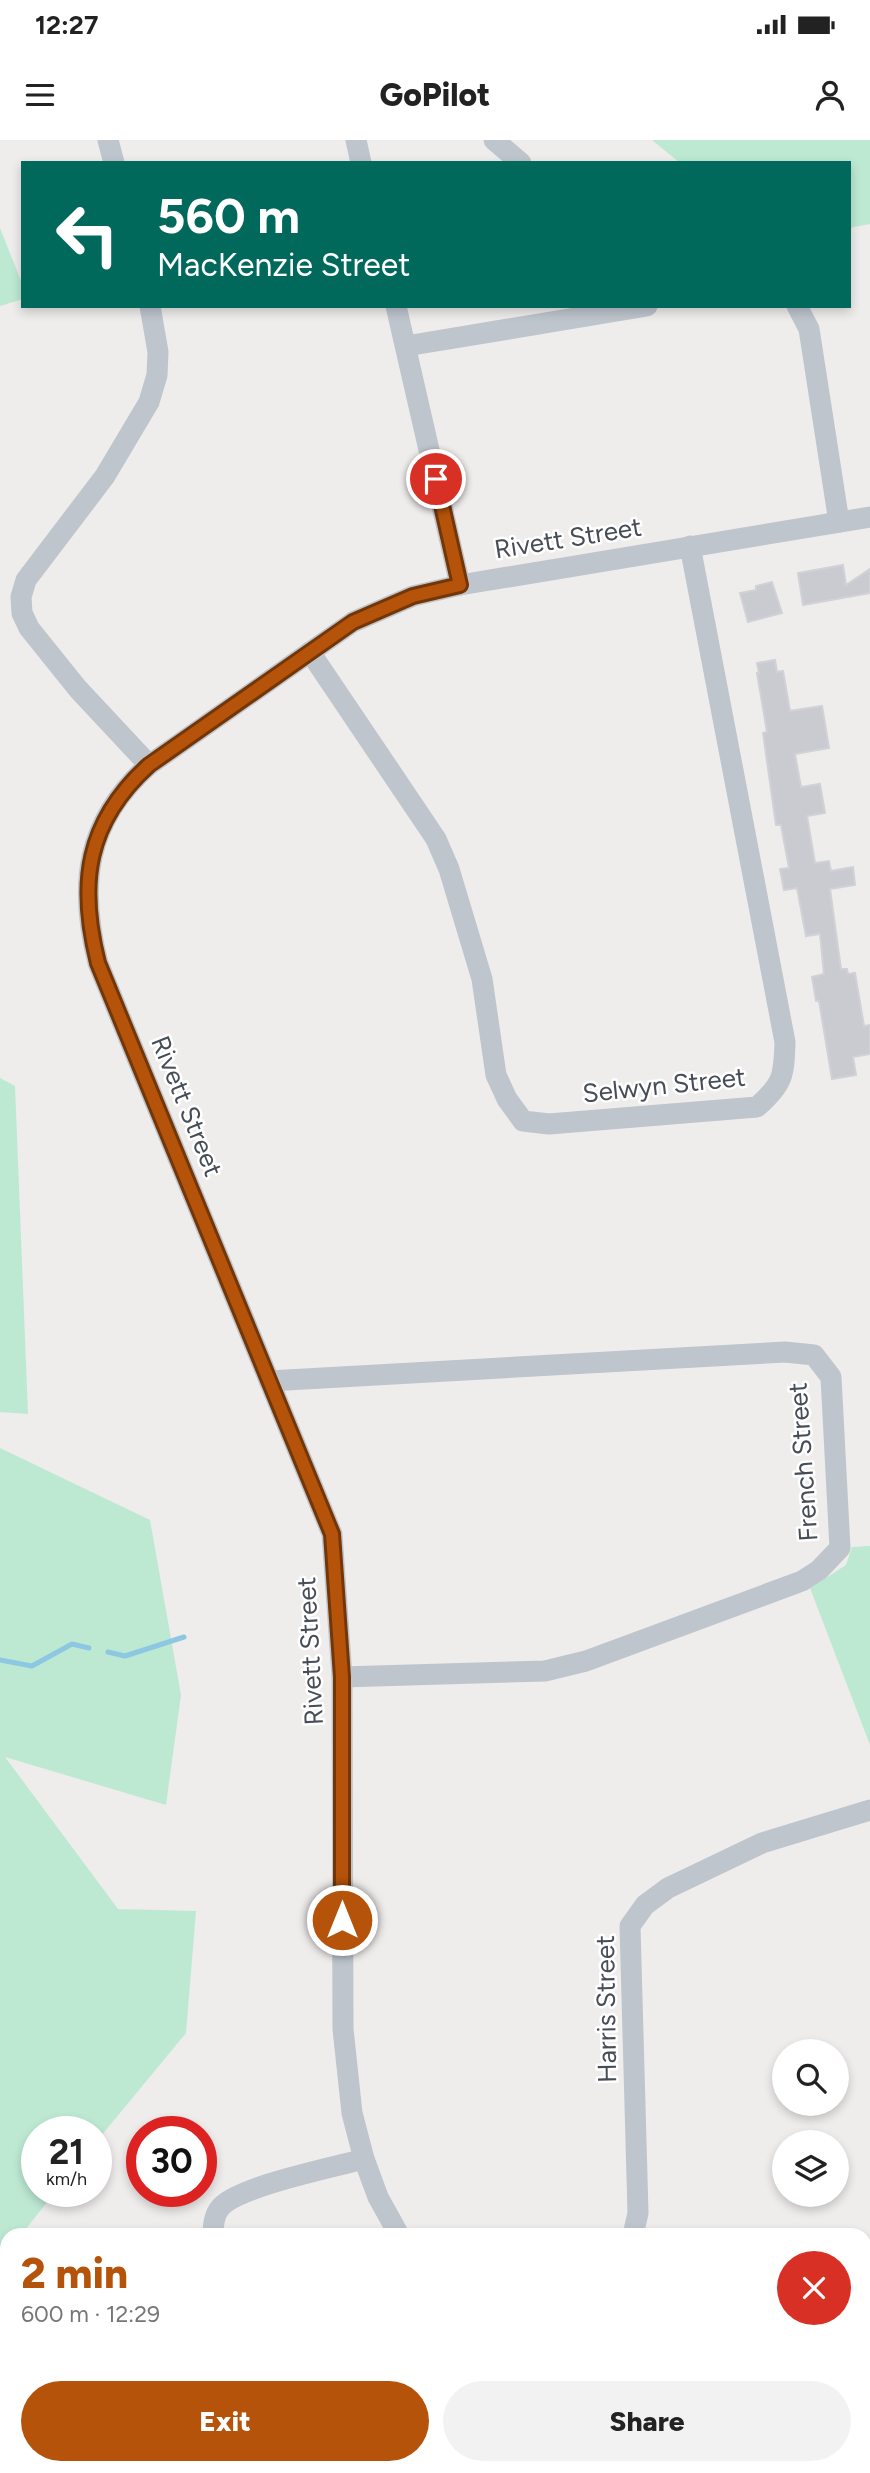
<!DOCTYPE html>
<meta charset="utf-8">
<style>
:root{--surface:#fff;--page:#f2f2f2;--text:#222;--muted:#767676;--accent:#b45309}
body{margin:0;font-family:Figtree,sans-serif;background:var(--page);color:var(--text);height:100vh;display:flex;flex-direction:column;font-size:26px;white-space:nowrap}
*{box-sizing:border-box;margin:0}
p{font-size:23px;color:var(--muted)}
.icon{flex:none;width:38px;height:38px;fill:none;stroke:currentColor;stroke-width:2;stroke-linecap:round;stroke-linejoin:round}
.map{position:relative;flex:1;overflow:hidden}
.panel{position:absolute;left:0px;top:2088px;width:872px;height:247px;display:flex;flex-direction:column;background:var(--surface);border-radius:21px 21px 0 0;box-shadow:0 4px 10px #0003}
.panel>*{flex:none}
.hud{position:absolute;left:21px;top:21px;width:830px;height:147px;border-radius:0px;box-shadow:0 4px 10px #0003;background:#00695c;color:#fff;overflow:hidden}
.tools{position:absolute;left:772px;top:1899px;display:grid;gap:14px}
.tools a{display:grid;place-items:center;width:77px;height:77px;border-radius:50%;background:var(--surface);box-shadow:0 4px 10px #0003;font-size:35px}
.speed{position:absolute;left:21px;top:1976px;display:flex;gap:14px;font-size:35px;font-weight:700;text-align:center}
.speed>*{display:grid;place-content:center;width:91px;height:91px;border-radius:50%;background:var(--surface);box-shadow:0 4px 10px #0003;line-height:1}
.speed small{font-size:18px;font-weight:400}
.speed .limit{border:10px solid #d22;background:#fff;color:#111}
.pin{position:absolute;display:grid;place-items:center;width:60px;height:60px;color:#fff;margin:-30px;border:4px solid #fff;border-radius:50%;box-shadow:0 2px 7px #0007}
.me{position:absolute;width:77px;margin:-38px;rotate:0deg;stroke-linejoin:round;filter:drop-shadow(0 0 5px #0008)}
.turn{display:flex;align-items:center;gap:24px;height:147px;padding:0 21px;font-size:32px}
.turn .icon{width:91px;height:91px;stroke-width:2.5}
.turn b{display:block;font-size:49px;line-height:60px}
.round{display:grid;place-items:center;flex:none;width:74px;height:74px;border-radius:37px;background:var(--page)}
.head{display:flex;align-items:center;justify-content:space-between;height:119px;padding:0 21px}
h1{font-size:42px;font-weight:800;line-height:52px;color:var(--accent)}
.action{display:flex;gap:14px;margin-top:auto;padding:14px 21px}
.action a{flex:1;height:80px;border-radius:42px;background:var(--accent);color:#fff;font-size:28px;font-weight:800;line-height:80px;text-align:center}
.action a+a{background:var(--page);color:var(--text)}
.status{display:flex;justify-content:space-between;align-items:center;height:49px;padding:0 35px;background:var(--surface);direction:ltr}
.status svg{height:19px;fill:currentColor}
header{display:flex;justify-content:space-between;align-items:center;height:91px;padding:0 21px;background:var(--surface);font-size:32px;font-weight:800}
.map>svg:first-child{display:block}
.green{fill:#bde9d3}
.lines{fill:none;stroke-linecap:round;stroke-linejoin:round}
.stream{stroke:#8ec7e2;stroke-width:5}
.building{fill:#cacbd1;stroke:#d0d2d7;stroke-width:2}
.minor{stroke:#bec5cd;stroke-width:21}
.route-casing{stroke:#753606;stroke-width:18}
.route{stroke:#b45309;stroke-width:12}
.labels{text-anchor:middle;stroke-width:5;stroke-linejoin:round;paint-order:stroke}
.street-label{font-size:26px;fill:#464d57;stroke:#fff}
</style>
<div class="status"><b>12:27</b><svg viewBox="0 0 49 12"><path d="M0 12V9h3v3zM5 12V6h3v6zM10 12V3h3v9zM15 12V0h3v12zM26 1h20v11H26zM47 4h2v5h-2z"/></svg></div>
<header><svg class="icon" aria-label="menu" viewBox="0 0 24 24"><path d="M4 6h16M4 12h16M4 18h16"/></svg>GoPilot<svg class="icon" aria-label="person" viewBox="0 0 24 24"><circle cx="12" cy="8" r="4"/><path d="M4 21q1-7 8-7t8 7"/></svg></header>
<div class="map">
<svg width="870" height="2333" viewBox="0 0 870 2333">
<rect width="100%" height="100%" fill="#efecec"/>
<g class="green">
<path d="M652,0H870V84L849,88V23H680Z"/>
<path d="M0,88L23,146V159L0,166Z"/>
<path d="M0,938L15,946L28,1274L0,1272Z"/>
<path d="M0,1308L150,1380L181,1555L166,1665L5,1617L118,1769L196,1771L186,1893L96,2002V1992H37V2051H56L21,2095H7V2111L0,2120Z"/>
<path d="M870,1406V1605L810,1448L846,1425L852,1407Z"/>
</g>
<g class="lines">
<g class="stream">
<path d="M108,1512L125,1516L184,1497"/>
<path d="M0,1520L32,1526L72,1504L89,1508"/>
</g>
</g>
<g class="building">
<path d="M843,425L846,445L870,429V453L803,465L798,433Z"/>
<path d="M772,442L782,473L748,482L740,453L756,450V446Z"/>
<path d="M775,520L777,532L783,531L790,571L822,566L829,608L795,614L801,647L820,644L825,673L807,676L815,723L829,721L831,731L853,727L855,745L830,749L841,829H847L848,834L855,833L864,886L870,885V914L853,917L856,935L832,939L819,861H816L812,837L824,834L820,794L806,796L797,748L784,750L780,729L789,728L781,685H776L763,593L767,592L757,533H759L757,523Z"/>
</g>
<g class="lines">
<g class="minor">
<path d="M108,0L114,23"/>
<path d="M356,0L361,23"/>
<path d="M494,0L521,23"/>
<path d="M396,166L460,445"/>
<path d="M797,166L809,189L839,382"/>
<path d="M406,206L647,166"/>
<path d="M310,512L436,699L449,729L482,839L496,935L507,959L523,981L549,984L757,967C783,944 784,936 785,902L690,406"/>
<path d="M149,625L78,549L29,488L22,473L21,457L26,440L105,336L149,262L157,235L158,212L150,166"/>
<path d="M269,1241L785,1212L814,1215L831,1237L840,1408L819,1430L802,1441L586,1521L545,1531L342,1537"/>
<path d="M213,2095C213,2086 214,2075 220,2068C235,2047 335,2027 364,2019"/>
<path d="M399,2095L378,2057L364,2019L352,1973L343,1889L342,1537L332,1394L98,823C78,744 86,681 149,625L353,482L413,456L460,445L870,377"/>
<path d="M633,2095L638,2073L630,1786L645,1765L668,1748L762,1703L870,1670"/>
<path d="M868,2262L870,2268"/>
<path d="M239,2333L241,2328"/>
<path d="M680,2333L681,2328"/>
</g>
</g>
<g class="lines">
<defs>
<path id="route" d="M342,1780V1537L332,1394L98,823C78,744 86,682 149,625L353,482L413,456L460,445L436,339"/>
</defs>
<use href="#route" class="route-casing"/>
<use href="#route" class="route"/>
</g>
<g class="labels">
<g class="street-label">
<text transform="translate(568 398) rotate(-9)" y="9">Rivett Street</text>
<text transform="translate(664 945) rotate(-6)" y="9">Selwyn Street</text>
<text transform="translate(187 966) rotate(68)" y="9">Rivett Street</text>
<text transform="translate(803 1322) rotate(-94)" y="9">French Street</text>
<text transform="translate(310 1511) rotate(-93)" y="9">Rivett Street</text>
<text transform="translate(606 1869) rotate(-91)" y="9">Harris Street</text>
</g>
</g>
</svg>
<div class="tools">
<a><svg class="icon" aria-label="search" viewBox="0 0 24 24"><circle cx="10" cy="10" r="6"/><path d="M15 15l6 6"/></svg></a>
<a><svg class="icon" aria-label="layers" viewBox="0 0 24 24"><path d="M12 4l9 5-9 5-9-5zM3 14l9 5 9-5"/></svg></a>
</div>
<div class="speed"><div>21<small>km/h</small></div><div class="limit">30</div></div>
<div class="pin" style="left:436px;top:339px;background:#d93025"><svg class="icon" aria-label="arrive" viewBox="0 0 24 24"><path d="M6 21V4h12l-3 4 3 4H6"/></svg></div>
<svg class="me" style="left:342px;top:1780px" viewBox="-20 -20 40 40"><circle r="17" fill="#b45309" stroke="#fff" stroke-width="3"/><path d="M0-11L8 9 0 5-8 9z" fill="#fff"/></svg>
<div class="hud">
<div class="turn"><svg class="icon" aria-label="left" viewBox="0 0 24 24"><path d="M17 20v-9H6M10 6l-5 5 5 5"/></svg><div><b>560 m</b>MacKenzie Street</div></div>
</div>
<section class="panel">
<div class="head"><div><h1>2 min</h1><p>600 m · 12:29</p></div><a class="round" style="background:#d93025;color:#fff"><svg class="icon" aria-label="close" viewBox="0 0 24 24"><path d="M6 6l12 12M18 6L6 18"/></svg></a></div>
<div class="action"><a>Exit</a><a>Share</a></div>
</section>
</div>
